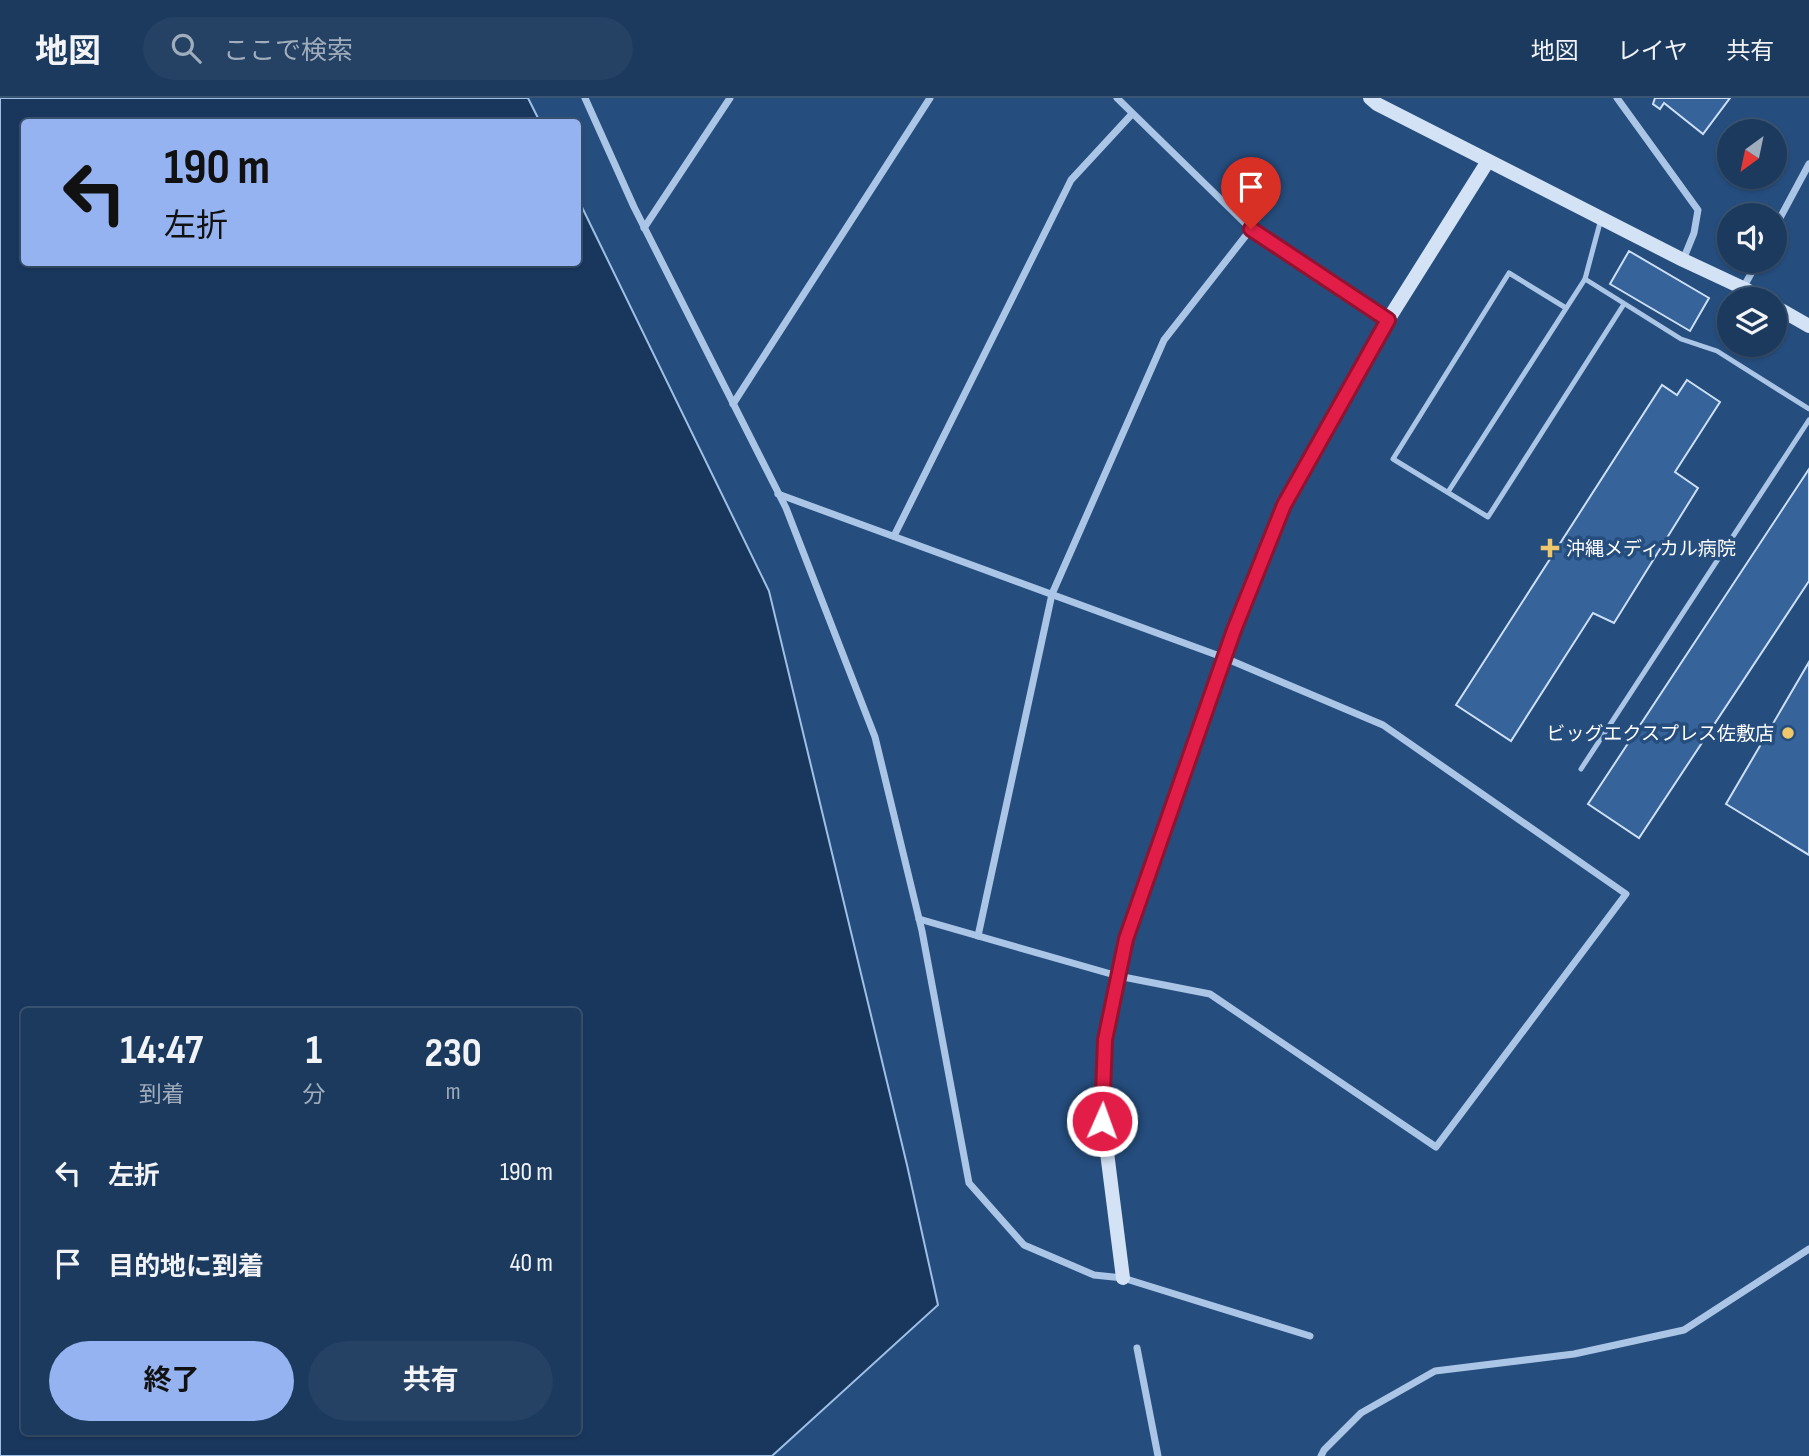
<!DOCTYPE html>
<html lang="ja">
<meta charset="utf-8">
<style>
:root{--surface:#1c3a5e;--page:#254164;--text:#f1f3f6;--muted:#a0adbc;--line:#3a5473;--accent:#95b2f1}
body{margin:0;font-family:"Sofia Sans Condensed","Noto Sans JP",sans-serif;background:var(--page);color:var(--text);height:100vh;display:flex;flex-direction:column;font-size:26px;white-space:nowrap}
*{box-sizing:border-box;margin:0}
p{font-size:23px;color:var(--muted)}
.icon{flex:none;width:38px;height:38px;fill:none;stroke:currentColor;stroke-width:2;stroke-linecap:round;stroke-linejoin:round}
.map{position:relative;flex:1;overflow:hidden}
.sheet{position:absolute;left:21px;top:910px;width:560px;height:427px;display:flex;flex-direction:column;background:var(--surface);border-radius:7px;box-shadow:0 2px 5px #0004,0 0 0 2px var(--line)}
.sheet>*{flex:none}
.top-card{position:absolute;left:21px;top:21px;width:560px;height:147px;border-radius:7px;box-shadow:0 2px 5px #0004,0 0 0 2px var(--line);background:#95b2f1;color:#111;overflow:hidden}
.needle{width:46px;rotate:213deg}
.controls{position:absolute;left:1717px;top:21px;display:grid;gap:14px}
.controls a{display:grid;place-items:center;width:70px;height:70px;border-radius:50%;background:var(--surface);box-shadow:0 2px 5px #0004,0 0 0 2px var(--line);font-size:35px}
.pin{position:absolute;display:grid;place-items:center;width:60px;height:60px;color:#fff;margin:-72px -30px;border-radius:50% 50% 50% 0;rotate:-45deg;box-shadow:0 0 7px #0007}
.pin .icon{rotate:45deg}
.me{position:absolute;width:77px;margin:-38px;rotate:2deg;stroke-linejoin:round;filter:drop-shadow(0 0 5px #0008)}
.turn{display:flex;align-items:center;gap:24px;height:147px;padding:0 28px;font-size:32px}
.turn .icon{width:91px;height:91px;stroke-width:2.5}
.turn b{display:block;font-size:49px;line-height:60px}
.eta{display:flex;justify-content:space-evenly;align-items:center;height:119px;text-align:center}
.eta b{font-size:42px;font-weight:700;line-height:49px}
.primary-button{display:flex;gap:14px;margin-top:auto;padding:14px 28px}
.primary-button a{flex:1;height:80px;border-radius:42px;background:var(--accent);color:#111;font-size:28px;font-weight:700;line-height:80px;text-align:center}
.primary-button a+a{background:var(--page);color:var(--text)}
ul{padding:0;list-style:none}
li{display:flex;align-items:center;gap:21px;height:91px;padding:0 28px}
li div{flex:1}
li b{display:block;font-size:26px}
li em{font-style:normal}
header{display:flex;align-items:center;gap:42px;box-sizing:border-box;height:98px;padding:0 35px;background:var(--surface);border-bottom:2px solid var(--line)}
header strong{font-size:33px}
nav{display:flex;gap:38px;margin-inline-start:auto;font-size:24px}
.search{width:490px;height:63px;background:var(--page);display:flex;align-items:center;gap:18px;box-sizing:border-box;padding:0 24px;border-radius:38px;color:var(--muted);font-size:26px}
.map>svg:first-child{display:block}
.water{fill:#19375d;stroke:#9ec0e6;stroke-width:2;fill-rule:evenodd}
.building{fill:#35639a;stroke:#cddff4;stroke-width:2}
.lines{fill:none;stroke-linecap:round;stroke-linejoin:round}
.lane{stroke:#aac5e5;stroke-width:5}
.street{stroke:#aac5e5;stroke-width:7}
.secondary{stroke:#d3e2f5;stroke-width:14}
.route-casing{stroke:#92132f;stroke-width:18}
.route{stroke:#e11d48;stroke-width:12}
.poi-dot{fill:#efc86e;stroke:#254d7d;stroke-width:2.5}
.labels{text-anchor:middle;stroke-width:7;stroke-linejoin:round;paint-order:stroke}
.poi-label{font-size:19px;fill:#fff;stroke:#254d7d;text-anchor:start}
</style>
<header>
<strong>地図</strong>
<div class="search"><svg class="icon" aria-label="search" viewBox="0 0 24 24"><circle cx="10" cy="10" r="6"/><path d="M15 15l6 6"/></svg>ここで検索</div>
<nav><a>地図</a><a>レイヤ</a><a>共有</a></nav>
</header>
<div class="map">
<svg width="1809" height="1358" viewBox="0 0 1809 1358">
<rect width="100%" height="100%" fill="#254d7d"/>
<path class="water" d="M0,0H528L540,24H24V164H578V101L769,493L907,1067L938,1207L772,1358H0ZM24,914H578V1334H24Z"/>
<g class="building">
<path d="M1655,0H1730L1703,36L1664,5L1660,11L1653,6Z"/>
<path d="M1629,153L1709,200L1690,233L1610,186Z"/>
<path d="M1687,282L1720,304L1675,374L1698,390L1614,525L1593,515L1511,643L1456,607L1662,287L1677,297Z"/>
<path d="M1809,371V483L1639,740L1588,706Z"/>
<path d="M1809,564V757L1726,706Z"/>
</g>
<g class="lines">
<g class="lane">
<path d="M1601,121L1585,181L1681,241L1717,253L1809,311"/>
<path d="M1566,210L1509,175L1393,361L1488,419L1624,206"/>
<path d="M1448,394L1585,181"/>
<path d="M1581,671L1809,322"/>
</g>
<g class="street">
<path d="M585,0L634,109L786,410L875,639L922,833L969,1085L1024,1147L1094,1177L1123,1180L1310,1238"/>
<path d="M1117,0L1251,131L1388,222"/>
<path d="M1617,0L1698,112L1694,135L1683,162"/>
<path d="M644,130L730,0"/>
<path d="M1774,131L1809,66"/>
<path d="M1743,190L1758,163"/>
<path d="M733,306L930,0"/>
<path d="M778,396L1225,560L1383,627L1626,796L1436,1049L1210,896L1118,878L919,821"/>
<path d="M894,438L1071,82L1132,16"/>
<path d="M978,838L1052,496L1164,242L1251,131"/>
<path d="M1137,1250L1158,1358"/>
<path d="M1321,1358L1324,1352L1361,1315L1435,1273L1574,1256L1684,1232L1809,1151"/>
</g>
<g class="secondary">
<path d="M1370,0L1377,6L1683,162L1743,190L1763,201"/>
<path d="M1774,208L1809,228"/>
<path d="M1123,1180L1103,1023L1105,942L1126,841L1234,532L1284,406L1388,222L1488,63"/>
</g>
</g>
<g class="lines">
<defs>
<path id="route" d="M1102,1023L1105,942L1126,841L1234,532L1284,407L1388,222L1251,131"/>
</defs>
<use href="#route" class="route-casing"/>
<use href="#route" class="route"/>
</g>
<g class="poi-dot">
<path d="M1546.5 439.5h7v7h7v7h-7v7h-7v-7h-7v-7h7z"/>
<circle cx="1788" cy="635" r="7"/>
</g>
<g class="labels">
<g class="poi-label">
<text x="1566" y="457">沖縄メディカル病院</text>
<text x="1774" y="642" text-anchor="end">ビッグエクスプレス佐敷店</text>
</g>
</g>
</svg>
<div class="controls">
<a><svg class="needle" viewBox="-14 -14 28 28"><path d="M0-13l5 13h-10z" fill="#e53935"/><path d="M0 13l5-13h-10z" fill="#a0adbc"/></svg></a>
<a><svg class="icon" aria-label="sound" viewBox="0 0 24 24"><path d="M4 9h4l5-4v14l-5-4H4zM17 9q2 3 0 6"/></svg></a>
<a><svg class="icon" aria-label="layers" viewBox="0 0 24 24"><path d="M12 4l9 5-9 5-9-5zM3 14l9 5 9-5"/></svg></a>
</div>
<div class="pin" style="left:1251px;top:131px;background:#d93025"><svg class="icon" aria-label="arrive" viewBox="0 0 24 24"><path d="M6 21V4h12l-3 4 3 4H6"/></svg></div>
<svg class="me" style="left:1102px;top:1023px" viewBox="-20 -20 40 40"><circle r="17" fill="#e11d48" stroke="#fff" stroke-width="3"/><path d="M0-11L8 9 0 5-8 9z" fill="#fff"/></svg>
<div class="top-card">
<div class="turn"><svg class="icon" aria-label="left" viewBox="0 0 24 24"><path d="M17 20v-9H6M10 6l-5 5 5 5"/></svg><div><b>190 m</b>左折</div></div>
</div>
<section class="sheet">
<div class="eta">
<div><b>14:47</b><p>到着</p></div>
<div><b>1</b><p>分</p></div>
<div><b>230</b><p>m</p></div>
</div>
<ul>
<li><svg class="icon" aria-label="left" viewBox="0 0 24 24"><path d="M17 20v-9H6M10 6l-5 5 5 5"/></svg><div><b>左折</b></div><em>190 m</em></li>
<li><svg class="icon" aria-label="arrive" viewBox="0 0 24 24"><path d="M6 21V4h12l-3 4 3 4H6"/></svg><div><b>目的地に到着</b></div><em>40 m</em></li>
</ul>
<div class="primary-button"><a>終了</a><a>共有</a></div>
</section>
</div>
